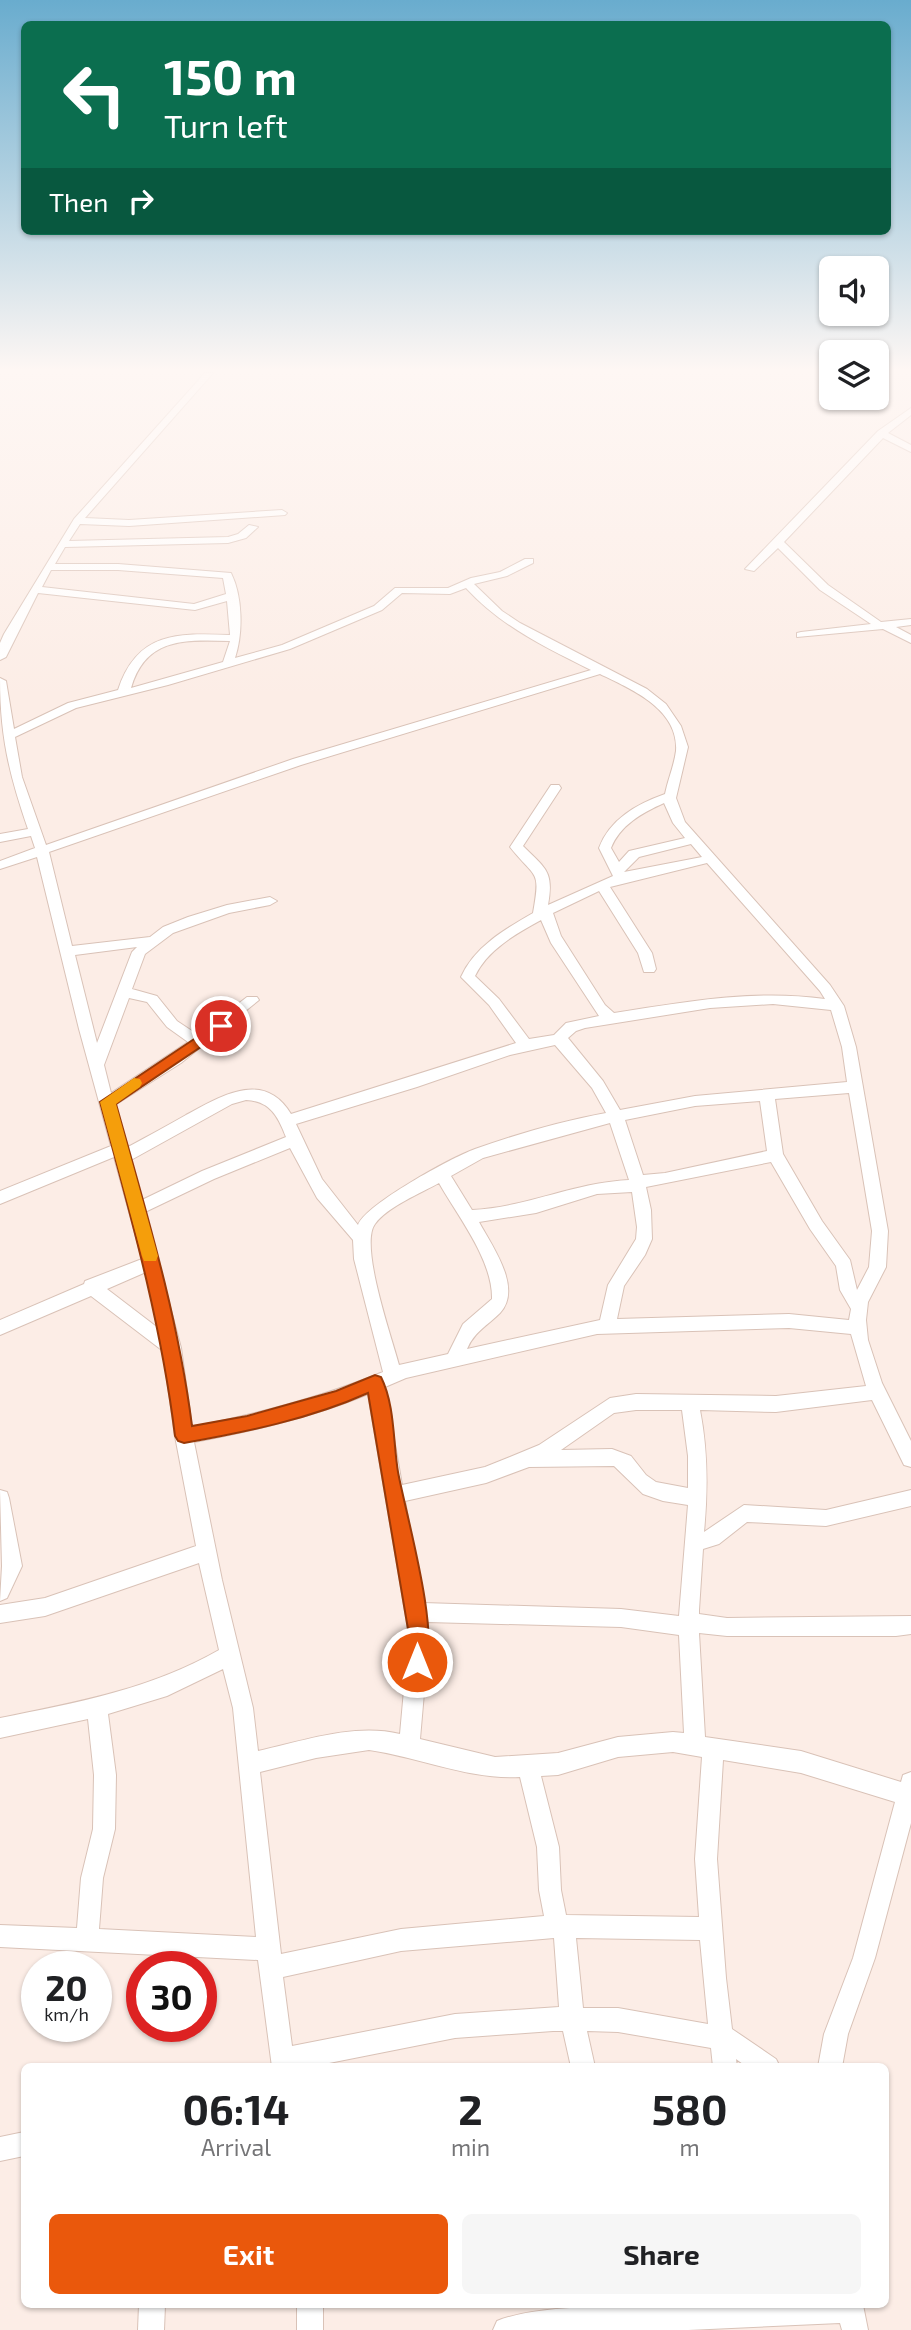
<!DOCTYPE html>
<style>
:root{--surface:#fff;--page:#f6f6f6;--text:#202124;--muted:#757577;--accent:#ea580c}
body{margin:0;font-family:"Exo 2",sans-serif;background:var(--page);color:var(--text);height:100vh;display:flex;flex-direction:column;font-size:26px;white-space:nowrap}
*{box-sizing:border-box;margin:0}
p{font-size:23px;color:var(--muted)}
.icon{flex:none;width:38px;height:38px;fill:none;stroke:currentColor;stroke-width:2;stroke-linecap:round;stroke-linejoin:round}
.map{position:relative;flex:1;overflow:hidden}
.drawer{position:absolute;left:21px;top:2063px;width:868px;height:245px;display:flex;flex-direction:column;background:var(--surface);border-radius:10px;box-shadow:0 2px 5px #0004}
.drawer>*{flex:none}
.hud{position:absolute;left:21px;top:21px;width:870px;height:214px;border-radius:10px;box-shadow:0 2px 5px #0004;background:#0b6e4f;color:#fff;overflow:hidden}
.buttons{position:absolute;left:819px;top:256px;display:grid;gap:14px}
.buttons a{display:grid;place-items:center;width:70px;height:70px;border-radius:10px;background:var(--surface);box-shadow:0 2px 5px #0004;font-size:35px}
.speed{position:absolute;left:21px;top:1951px;display:flex;gap:14px;font-size:35px;font-weight:700;text-align:center}
.speed>*{display:grid;place-content:center;width:91px;height:91px;border-radius:50%;background:var(--surface);box-shadow:0 2px 5px #0004;line-height:1}
.speed small{font-size:18px;font-weight:400}
.speed .limit{border:10px solid #d22;background:#fff;color:#111}
.pin{position:absolute;display:grid;place-items:center;width:60px;height:60px;color:#fff;margin:-30px;border:4px solid #fff;border-radius:50%;box-shadow:0 2px 7px #0007}
.me{position:absolute;width:77px;margin:-38px;rotate:0deg;stroke-linejoin:round;filter:drop-shadow(0 0 5px #0008)}
.turn{display:flex;align-items:center;gap:24px;height:147px;padding:0 28px;font-size:32px}
.turn .icon{width:91px;height:91px;stroke-width:2.5}
.turn b{display:block;font-size:49px;line-height:60px}
.then{display:flex;align-items:center;height:66px;padding:0 28px;background:#0003;gap:14px;font-size:26px}
.eta{display:flex;justify-content:space-evenly;align-items:center;height:119px;text-align:center}
.eta b{font-size:42px;font-weight:700;line-height:49px}
.cta{display:flex;gap:14px;margin-top:auto;padding:14px 28px}
.cta a{flex:1;height:80px;border-radius:10px;background:var(--accent);color:#fff;font-size:28px;font-weight:700;line-height:80px;text-align:center}
.cta a+a{background:var(--page);color:var(--text)}
.map>svg:first-child{display:block}
.lines{fill:none;stroke-linecap:round;stroke-linejoin:round}
.minor-casing{stroke:#d9c2b7;stroke-width:2}
.minor{fill:#fff;fill-rule:evenodd}
.route{fill:#ea580c;stroke:#983908;stroke-width:2}
.slow{fill:#f59e0b}
</style>
<div class="map">
<svg width="911" height="2330" viewBox="0 0 911 2330">
<rect width="100%" height="100%" fill="#fcede6"/>
<g class="lines">
<defs>
<g id="minor">
<path d="M205,373H213L85,518L129,520L282,510L287,513L285,515L129,526L80,524L69,541L228,537L238,534L249,525L258,527L246,538L228,543L65,547L55,564H118L231,573C243,597 243,634 235,658L282,645L374,606L395,588H448L471,578L500,572L525,559H533V563L507,576L474,584L502,611L520,623L647,689L666,704L681,726L688,747L676,798L685,822L830,985L844,1006L856,1047L888,1231L886,1267L868,1302L866,1320L868,1340L882,1383L911,1441V1467L904,1465L872,1400L776,1412L700,1410C708,1451 708,1490 704,1532L744,1505L826,1510L911,1490V1506L826,1526L747,1522L719,1544L703,1549L699,1610V1614L727,1618L911,1616V1634L896,1636H727L699,1633L705,1737L801,1751L901,1782L903,1775L911,1772V1823L875,1958L848,2034L842,2067H818L824,2034L853,1958L895,1802L801,1773L723,1760L717,1859L726,1978L732,2029L776,2059L780,2067H747L736,2059L737,2067H713L711,2048L618,2032L587,2031L595,2067H571L563,2031H553L455,2038L309,2067H272L258,1960L0,1947V1925L77,1928L81,1878L93,1829L94,1775L88,1719L0,1738V1718C76,1703 151,1689 219,1650L199,1563L45,1616L0,1623V1605L45,1598L196,1546L175,1436L163,1351L91,1296L0,1335V1320L84,1284L85,1281L142,1259L114,1157L0,1204V1191L111,1146L79,1029L37,857L0,869V861L35,848L31,836L0,842V834L28,829C9,774 0,736 0,678L6,681L14,729L68,703L118,690C137,632 177,633 230,635L227,601L195,610L38,593L6,657L0,660V643L4,634L74,519ZM51,570H118L223,578L226,594L194,604L42,587ZM466,588C501,626 546,648 591,670L293,759L46,845L22,777L15,737L76,708L168,685L290,649L382,610L402,593L450,594ZM230,641L223,662L131,688C146,637 185,640 230,641ZM600,674C631,689 679,709 676,751C674,766 668,779 665,794C637,804 610,819 599,848L613,876L548,905C554,871 546,869 523,846L561,788L559,785H551L510,847C536,880 541,868 533,913C505,929 474,947 461,977L489,1005L516,1043L291,1114C264,1069 221,1096 186,1115C167,1126 148,1136 128,1147L115,1105L181,1063L259,1000L257,997H247L198,1035L177,1021L157,996L132,989L145,954L173,933L229,913L270,905L277,901L270,897L227,905L188,917L163,927L150,937L72,946L49,852L301,765ZM664,803L673,823L685,838L629,851L619,862L611,848C620,825 642,813 664,803ZM691,844L702,857L624,872L639,857ZM707,863L820,991L825,999C754,989 685,1002 614,1013L605,1005L561,936L553,913L599,891L638,953L644,972H654L656,969L652,953L610,887ZM541,920L551,943L599,1016L566,1023L554,1035L529,1039L499,999L475,976C487,950 517,933 541,920ZM137,947L132,952L97,1043L75,955ZM129,998L147,1002L167,1027L188,1042L111,1093L104,1065ZM773,1004L831,1010L842,1047L847,1082L695,1096L620,1110L603,1081L568,1038L576,1031L585,1028L710,1008ZM555,1045L592,1088L606,1113C563,1121 517,1134 475,1149C451,1158 366,1204 358,1225L322,1179L296,1124L417,1087L510,1055ZM849,1093L872,1231L869,1267L857,1290L850,1260L822,1221L783,1154L775,1099ZM246,1100C270,1101 278,1116 286,1137L202,1171L142,1200L131,1160L232,1104ZM760,1101L767,1151L665,1173L643,1175L625,1120L695,1106ZM610,1123L629,1180C572,1183 528,1207 472,1210L451,1176L483,1158ZM290,1148L317,1198L353,1240L354,1259L383,1372C322,1397 258,1414 192,1427L181,1348L145,1212L214,1179ZM771,1162L810,1229L836,1266L840,1290L851,1309L849,1320L789,1314L617,1319L624,1286L645,1255L652,1239L651,1210L646,1187ZM439,1183C457,1215 493,1260 492,1299L463,1324L448,1354L399,1365C392,1338 359,1245 375,1224C387,1207 421,1193 439,1183ZM632,1192L637,1227L636,1239L608,1285L600,1320L467,1349C474,1332 487,1326 500,1313C523,1288 492,1246 479,1222L536,1213L597,1194ZM146,1272L158,1328L107,1289ZM789,1328L851,1334L866,1386L776,1396L636,1394L610,1398L539,1445L510,1457L485,1467L402,1485L385,1387L406,1378L597,1334ZM368,1394L409,1635L400,1734C354,1723 303,1741 258,1751L253,1708L222,1580L194,1442C253,1431 313,1417 368,1394ZM636,1410H682L688,1456V1488L656,1482L646,1475L631,1456L612,1449L561,1450L614,1413ZM614,1466L643,1494L663,1501L688,1505L679,1616L621,1609L423,1603L405,1501L486,1483L529,1467ZM427,1622L621,1627L679,1635L684,1733L673,1732L618,1737L558,1753L495,1757L420,1739L429,1635ZM223,1669L233,1708L256,1937L99,1929L103,1878L115,1829L116,1775L108,1714L167,1696ZM369,1750C419,1757 469,1780 520,1777L537,1847L539,1890L544,1916L401,1929L281,1954L260,1772L316,1758ZM673,1752L702,1757L695,1859L699,1917L566,1915L561,1890L559,1847L541,1776L558,1775L618,1757ZM554,1938L559,2007L455,2014L292,2046L283,1977L401,1951ZM576,1938L700,1940L708,2024L618,2008H583Z"/>
<path d="M911,408V415L888,433L911,445V452L883,438L784,542L828,585L881,622L911,619V625L896,627L911,635V643L883,629L797,637V633L801,632L871,624L820,590L778,548L754,571L745,569L878,431Z"/>
<path d="M0,1490L7,1492L9,1498L22,1566L7,1598L0,1601L2,1566Z"/>
<path d="M24,2132V2156L0,2161V2137Z"/>
<path d="M139,2305H165L164,2330H138Z"/>
<rect x="297" y="2305" width="26" height="25"/>
<path d="M668,2305H863L868,2330H842L840,2323L688,2330H493L497,2321C538,2304 621,2307 668,2305Z"/>
</g>
</defs>
<use href="#minor" class="minor-casing"/>
<use href="#minor" class="minor"/>
</g>
<linearGradient id="sky" x2="0" y2="1"><stop stop-color="#69acce"/><stop offset="0.53" stop-color="#fef7f4"/><stop offset="1" stop-color="#fef7f4" stop-opacity="0"/></linearGradient>
<rect width="911" height="699" fill="url(#sky)"/>
<path class="route" d="M221,1021L226,1023L228,1026L226,1030L116,1104C146,1211 178,1316 192,1426L247,1416L336,1391L375,1375L381,1377C395,1405 393,1442 398,1472C406,1515 440,1632 425,1669L417,1671L410,1669L407,1662L409,1635L368,1393C310,1419 246,1432 184,1443L178,1441L175,1436C161,1322 130,1213 100,1102Z"/>
<path class="slow" d="M134,1078L140,1079L142,1083L140,1087L116,1104L158,1256L156,1261H144L142,1256L100,1102Z"/>
</svg>
<div class="buttons">
<a><svg class="icon" aria-label="sound" viewBox="0 0 24 24"><path d="M4 9h4l5-4v14l-5-4H4zM17 9q2 3 0 6"/></svg></a>
<a><svg class="icon" aria-label="layers" viewBox="0 0 24 24"><path d="M12 4l9 5-9 5-9-5zM3 14l9 5 9-5"/></svg></a>
</div>
<div class="speed"><div>20<small>km/h</small></div><div class="limit">30</div></div>
<div class="pin" style="left:221px;top:1026px;background:#d93025"><svg class="icon" aria-label="arrive" viewBox="0 0 24 24"><path d="M6 21V4h12l-3 4 3 4H6"/></svg></div>
<svg class="me" style="left:417px;top:1662px" viewBox="-20 -20 40 40"><circle r="17" fill="#ea580c" stroke="#fff" stroke-width="3"/><path d="M0-11L8 9 0 5-8 9z" fill="#fff"/></svg>
<div class="hud">
<div class="turn"><svg class="icon" aria-label="left" viewBox="0 0 24 24"><path d="M17 20v-9H6M10 6l-5 5 5 5"/></svg><div><b>150 m</b>Turn left</div></div>
<div class="then">Then<svg class="icon" aria-label="right" viewBox="0 0 24 24"><path d="M7 20v-9h11M14 6l5 5-5 5"/></svg></div>
</div>
<section class="drawer">
<div class="eta">
<div><b>06:14</b><p>Arrival</p></div>
<div><b>2</b><p>min</p></div>
<div><b>580</b><p>m</p></div>
</div>
<div class="cta"><a>Exit</a><a>Share</a></div>
</section>
</div>
